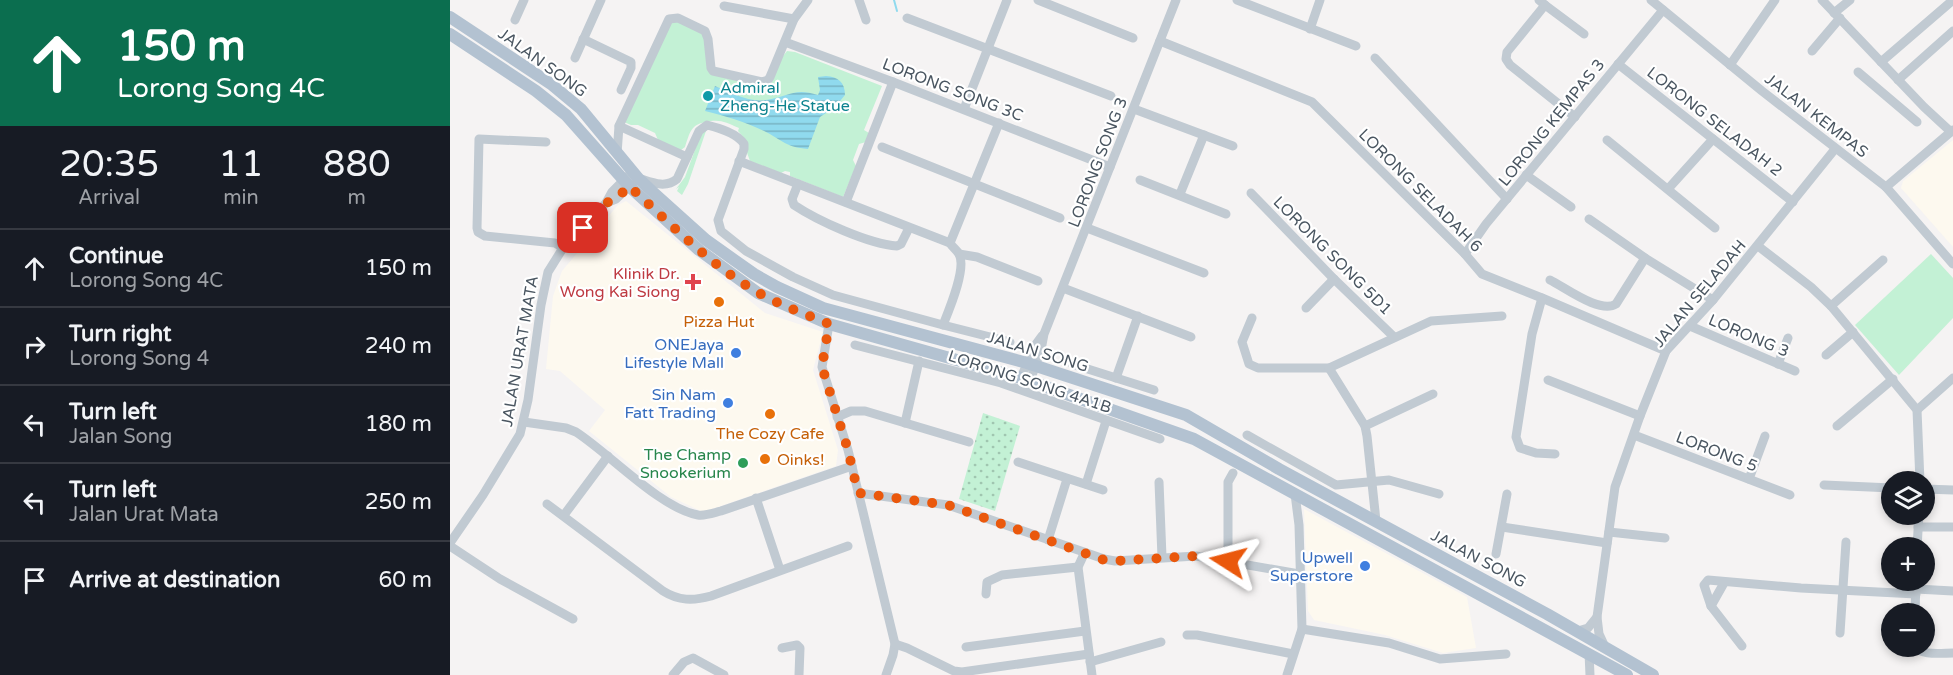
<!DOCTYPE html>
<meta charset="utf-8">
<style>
:root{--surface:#171b24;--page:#242831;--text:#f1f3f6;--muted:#9ea1a6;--line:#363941}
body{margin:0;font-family:"Varela Round",sans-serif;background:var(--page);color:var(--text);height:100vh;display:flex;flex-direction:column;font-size:22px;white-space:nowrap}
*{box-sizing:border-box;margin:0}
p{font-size:20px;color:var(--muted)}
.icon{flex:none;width:33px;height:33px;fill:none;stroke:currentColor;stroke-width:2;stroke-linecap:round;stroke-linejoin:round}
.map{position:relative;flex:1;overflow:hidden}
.panel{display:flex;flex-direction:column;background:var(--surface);width:450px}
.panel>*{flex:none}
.guide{background:#0b6e4f;color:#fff;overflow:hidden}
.buttons{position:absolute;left:1431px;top:471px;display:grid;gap:12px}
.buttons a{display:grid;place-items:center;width:54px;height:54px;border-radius:50%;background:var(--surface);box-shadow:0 3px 9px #0003;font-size:30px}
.pin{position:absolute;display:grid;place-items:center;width:51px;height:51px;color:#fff;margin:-26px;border-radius:12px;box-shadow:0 3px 9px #0006}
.me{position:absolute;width:66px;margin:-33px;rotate:279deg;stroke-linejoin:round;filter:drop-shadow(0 0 4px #0008)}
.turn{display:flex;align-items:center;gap:21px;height:126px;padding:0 18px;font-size:27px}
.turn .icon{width:78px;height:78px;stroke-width:2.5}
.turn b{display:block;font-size:42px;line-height:51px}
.eta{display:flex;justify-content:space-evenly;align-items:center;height:102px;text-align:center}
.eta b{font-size:36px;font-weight:600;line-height:42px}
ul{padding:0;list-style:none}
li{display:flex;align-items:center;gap:18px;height:78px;padding:0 18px;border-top:2px solid var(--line)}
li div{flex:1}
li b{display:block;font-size:22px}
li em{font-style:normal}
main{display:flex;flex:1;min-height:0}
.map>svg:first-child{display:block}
.commercial{fill:#fdf9ef}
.grass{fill:url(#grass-dots)}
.park{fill:#c3f1d5}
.water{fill:url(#water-rules)}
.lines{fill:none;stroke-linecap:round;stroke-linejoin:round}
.stream{stroke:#90daee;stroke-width:2}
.minor{stroke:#c1cad2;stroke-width:9}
.major{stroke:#b3c2d1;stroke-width:12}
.route{stroke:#ea580c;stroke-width:10;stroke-dasharray:0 18}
.culture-dot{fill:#0f9aa8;stroke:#fff;stroke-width:2}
.health-dot{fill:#e0444e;stroke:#fff;stroke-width:2}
.food-dot{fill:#e8710a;stroke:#fff;stroke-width:2}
.shop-dot{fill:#3f7fe0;stroke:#fff;stroke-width:2}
.leisure-dot{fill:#2e9e5b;stroke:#fff;stroke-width:2}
.labels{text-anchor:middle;stroke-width:4.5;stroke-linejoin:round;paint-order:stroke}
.street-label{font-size:16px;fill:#4a5661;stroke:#fff}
.culture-label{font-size:16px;fill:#0d838f;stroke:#fff;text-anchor:start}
.health-label{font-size:16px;fill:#be3a42;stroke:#fff;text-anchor:end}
.food-label{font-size:16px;fill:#c56008;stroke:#fff}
.shop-label{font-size:16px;fill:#366cbe;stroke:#fff;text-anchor:end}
.leisure-label{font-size:16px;fill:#27864d;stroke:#fff;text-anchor:end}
</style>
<main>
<section class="panel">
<div class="guide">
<div class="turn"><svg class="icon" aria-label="ahead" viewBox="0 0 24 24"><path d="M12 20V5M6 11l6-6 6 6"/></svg><div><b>150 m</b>Lorong Song 4C</div></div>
</div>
<div class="eta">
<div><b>20:35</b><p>Arrival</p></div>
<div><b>11</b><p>min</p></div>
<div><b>880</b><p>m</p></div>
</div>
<ul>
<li><svg class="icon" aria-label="ahead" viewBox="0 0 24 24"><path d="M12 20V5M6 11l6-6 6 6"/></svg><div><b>Continue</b><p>Lorong Song 4C</p></div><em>150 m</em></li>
<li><svg class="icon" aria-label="right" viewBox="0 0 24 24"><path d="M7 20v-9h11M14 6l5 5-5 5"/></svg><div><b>Turn right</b><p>Lorong Song 4</p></div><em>240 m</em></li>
<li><svg class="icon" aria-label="left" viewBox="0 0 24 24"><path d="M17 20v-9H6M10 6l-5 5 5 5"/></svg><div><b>Turn left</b><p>Jalan Song</p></div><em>180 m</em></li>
<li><svg class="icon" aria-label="left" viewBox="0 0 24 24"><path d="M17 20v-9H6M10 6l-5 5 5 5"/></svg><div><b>Turn left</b><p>Jalan Urat Mata</p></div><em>250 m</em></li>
<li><svg class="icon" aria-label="arrive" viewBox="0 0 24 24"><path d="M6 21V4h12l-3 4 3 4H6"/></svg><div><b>Arrive at destination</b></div><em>60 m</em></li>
</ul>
</section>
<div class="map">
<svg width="1503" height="675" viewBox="0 0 1503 675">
<defs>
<pattern id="grass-dots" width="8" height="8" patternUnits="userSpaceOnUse" patternTransform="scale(1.5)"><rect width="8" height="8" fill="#c3f1d5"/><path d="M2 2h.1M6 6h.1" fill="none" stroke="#a0c6b0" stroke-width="1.8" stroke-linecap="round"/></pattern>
<pattern id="water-rules" width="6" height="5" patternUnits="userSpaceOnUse" patternTransform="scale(1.5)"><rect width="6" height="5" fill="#90daee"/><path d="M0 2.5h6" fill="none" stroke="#78b4c4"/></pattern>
</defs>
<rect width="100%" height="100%" fill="#f5f3f3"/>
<g class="commercial">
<path d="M1503,140V247L1451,188L1453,181Z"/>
<path d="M176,201L315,313L373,332L363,370L388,450L386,466L253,512L221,497L139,431L155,410L110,371L96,369L103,296L112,271L168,205Z"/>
<path d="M854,509L1017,597L1026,648L993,653L935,635L864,620L858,611Z"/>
</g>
<path class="grass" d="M533,413L570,426L545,511L509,499Z"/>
<g class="park">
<path d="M222,19L255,33L259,66L310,85L337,51L345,52L432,86L414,130L419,133L416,142L409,144L403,160L406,166L393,197L340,176V172L335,171L331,173L300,161L296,150V140L288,131L289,128C277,123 273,120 261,121C241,124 241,129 235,147L231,150L208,140L205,133L188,125H181L174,122Z"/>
<path d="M253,128H257L238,184L232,195L227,191L229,187L226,189L235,177Z"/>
<path d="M1481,254L1503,278V318L1449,375L1405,325Z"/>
</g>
<path class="water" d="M376,76C388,77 395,82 395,95L390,101L381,106L379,111L370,117L358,149C335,147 334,141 314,131C295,122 276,116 255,111L265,86C280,92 299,103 316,100C338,97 344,87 368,95L370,90L368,77Z"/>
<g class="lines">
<path class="stream" d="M444,0L447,11"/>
<g class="minor">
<path d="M409,0L416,20"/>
<path d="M588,0L683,38"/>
<path d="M787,0L906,46"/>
<path d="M1089,0L1095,5L1057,52L1056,59L1060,65L1125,117"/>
<path d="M1201,0L1312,91L1436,187L1503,264"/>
<path d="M1372,0L1474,107L1501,132"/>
<path d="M1095,5L1134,34"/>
<path d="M274,6L344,19"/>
<path d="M1384,13L1400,0"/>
<path d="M457,18L661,96"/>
<path d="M65,20L74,0"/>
<path d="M860,29L870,0"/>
<path d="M133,39L181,62V68L171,90"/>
<path d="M710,41L862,102L1015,254L1032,274L1092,298L1216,351"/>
<path d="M335,42L443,82L660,167"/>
<path d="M1362,51L1390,18"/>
<path d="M125,58L151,0"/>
<path d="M925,58L1057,199"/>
<path d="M1431,62L1503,0"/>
<path d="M1168,64L1343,202"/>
<path d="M1280,65L1325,0"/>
<path d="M1408,72L1467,122"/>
<path d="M1448,80L1503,31"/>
<path d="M514,109L557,0"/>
<path d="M684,109L783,146"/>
<path d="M169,126L237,157"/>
<path d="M1157,140L1265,228"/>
<path d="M96,142L29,139L27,228L28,232L35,236L105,243L113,248"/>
<path d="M432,147L610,218"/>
<path d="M167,154L169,126L219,19L228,18L255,31L258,39L261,68L263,71L312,82L318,80L320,77L344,19L358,0"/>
<path d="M289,161L500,243"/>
<path d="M1076,175L1121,207"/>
<path d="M690,180L776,214"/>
<path d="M348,184L342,199L344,205C368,221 419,244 447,246L451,244L459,228"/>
<path d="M1436,187L1503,130"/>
<path d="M1218,189L1263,139"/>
<path d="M801,193L884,279L944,337"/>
<path d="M730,194L754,135"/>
<path d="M396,202L443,82"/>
<path d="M156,203L166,199L188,178C201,182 215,189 227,179L249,131L257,125C269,128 287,133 294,144V149L268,220L271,231L296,251L343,277L383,295L493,325C499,310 517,268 509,254C507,250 502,247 500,243L549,123"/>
<path d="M1139,219L1195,258L1263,300"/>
<path d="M637,228L754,273"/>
<path d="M1308,246L1361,287L1381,306L1467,410L1470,482"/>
<path d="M509,254L527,257L588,281"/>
<path d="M1015,254L1036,224L1213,10"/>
<path d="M1100,280C1116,288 1150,314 1166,304L1195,258"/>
<path d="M613,288L741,337"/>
<path d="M1092,298L1082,334L1066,437L1070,448L1086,453L1105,454"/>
<path d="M1381,306L1433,260"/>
<path d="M856,308L884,279"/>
<path d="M802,318L792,342L799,364L808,368H879L981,321L1052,316"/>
<path d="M379,324L372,367L398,450L445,644L443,655L436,675"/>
<path d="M493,325L560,342"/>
<path d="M1240,326L1345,371"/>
<path d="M405,345L551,383L710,439"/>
<path d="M1376,355L1403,332"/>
<path d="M622,364L704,390"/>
<path d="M1328,364L1338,338"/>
<path d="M879,368L915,426L917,436L926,521"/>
<path d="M571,378L584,347L592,336"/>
<path d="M666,378L688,316"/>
<path d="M1098,380L1190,416"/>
<path d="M580,381L591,350L594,334L726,0"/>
<path d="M1467,410L1503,378"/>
<path d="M387,417L401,411H415L519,442"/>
<path d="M74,422L116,428L126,432C160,454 210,508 248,515C256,516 263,513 271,511L402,466"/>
<path d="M455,423L469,361"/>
<path d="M915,426L983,394"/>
<path d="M1387,426L1443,379"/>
<path d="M797,435L886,485L939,480L989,494"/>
<path d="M1184,435L1340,495"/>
<path d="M568,462L653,490"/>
<path d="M1299,479L1315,436"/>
<path d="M709,482L712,557"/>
<path d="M636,484L656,421"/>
<path d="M1374,485L1442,488"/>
<path d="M1474,489L1503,490"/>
<path d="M408,493L498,505L654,559L665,561L746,556L849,574"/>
<path d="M306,498L330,570"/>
<path d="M97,504L213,591C229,601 243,601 261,596L398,546"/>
<path d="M114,515L158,456"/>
<path d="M1052,527L1157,543"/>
<path d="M1468,527H1503"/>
<path d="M1159,532L1215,538"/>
<path d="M598,540L617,479"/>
<path d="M0,543L33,495L70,434L78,400L91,305L98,272L113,248L156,203L162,192L178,176"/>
<path d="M0,546L50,579L123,619"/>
<path d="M1467,548L1469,514"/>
<path d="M634,554L628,567L642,675"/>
<path d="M1046,554L1057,494"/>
<path d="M778,561V482L783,473"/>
<path d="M1466,589L1503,591"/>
<path d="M536,594L537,582L552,575L628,567"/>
<path d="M1261,606L1274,583"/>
<path d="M1465,614L1466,580"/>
<path d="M852,629L939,643L990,659L1056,654"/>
<path d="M1128,631L1138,628L1147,617"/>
<path d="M1390,633L1396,542"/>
<path d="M737,635H747L843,654"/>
<path d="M445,644L457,648L504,671L512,672L639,654"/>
<path d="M1292,646L1261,606L1254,585L1258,580L1351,588L1466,594"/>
<path d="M1463,646C1471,656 1491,653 1503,653"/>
<path d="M516,647L635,631"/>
<path d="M1155,647L1149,634L1147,617L1165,487L1190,416L1216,351L1263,300L1385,149"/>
<path d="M332,648L347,645L350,648L349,675"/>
<path d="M1139,653L1140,675"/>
<path d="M640,662L711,642"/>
<path d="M223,675L234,662L243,658L274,675"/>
<path d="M837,675L852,629L849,525L845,494"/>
</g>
<g class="major">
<path d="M0,17L101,84L131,109L188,178L205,194L256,240L304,274L327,287L373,308L577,363L736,415L829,469L1097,614L1203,675"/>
<path d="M0,34L86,91L116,115L179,186L249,250L308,293L379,324L571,378L744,439L1177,675"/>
</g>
</g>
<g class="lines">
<path class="route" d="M133,228L156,203L166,199L179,186C220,223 259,264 307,292C330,305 355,314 379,324L372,367L398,450L408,493L498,505L654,560L665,561L746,556L778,561"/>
</g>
<circle class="culture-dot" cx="258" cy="96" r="6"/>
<path class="health-dot" d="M240 273h6v6h6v6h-6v6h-6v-6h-6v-6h6z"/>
<g class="food-dot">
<circle cx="269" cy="302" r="6"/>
<circle cx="320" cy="414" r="6"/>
<circle cx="315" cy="459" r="6"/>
</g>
<g class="shop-dot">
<circle cx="286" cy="353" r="6"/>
<circle cx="278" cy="403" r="6"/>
<circle cx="915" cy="566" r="6"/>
</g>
<circle class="leisure-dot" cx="293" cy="463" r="6"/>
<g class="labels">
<g class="street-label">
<text transform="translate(93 62) rotate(36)" y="6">JALAN SONG</text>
<text transform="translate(503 89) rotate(21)" y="6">LORONG SONG 3C</text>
<text transform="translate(1367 115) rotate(38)" y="6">JALAN KEMPAS</text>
<text transform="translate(1265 121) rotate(38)" y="6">LORONG SELADAH 2</text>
<text transform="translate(1101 122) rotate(-51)" y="6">LORONG KEMPAS 3</text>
<text transform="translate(647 162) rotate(-69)" y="6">LORONG SONG 3</text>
<text transform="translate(971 190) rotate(45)" y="6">LORONG SELADAH 6</text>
<text transform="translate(883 255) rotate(45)" y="6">LORONG SONG 5D1</text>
<text transform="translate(1249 293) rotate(-50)" y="6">JALAN SELADAH</text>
<text transform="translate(1299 335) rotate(23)" y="6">LORONG 3</text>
<text transform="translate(69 351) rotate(-80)" y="6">JALAN URAT MATA</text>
<text transform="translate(588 351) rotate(17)" y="6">JALAN SONG</text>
<text transform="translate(580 381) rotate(18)" y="6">LORONG SONG 4A1B</text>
<text transform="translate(1267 451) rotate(21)" y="6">LORONG 5</text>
<text transform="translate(1029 558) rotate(28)" y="6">JALAN SONG</text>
</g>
<g class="culture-label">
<text x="270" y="93">Admiral<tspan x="270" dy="18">Zheng-He Statue</tspan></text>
</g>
<g class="health-label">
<text x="230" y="279">Klinik Dr.<tspan x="230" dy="18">Wong Kai Siong</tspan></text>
</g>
<g class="food-label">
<text x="269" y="327">Pizza Hut</text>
<text x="320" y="439">The Cozy Cafe</text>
<text x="327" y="465" text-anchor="start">Oinks!</text>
</g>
<g class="shop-label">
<text x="274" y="350">ONEJaya<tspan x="274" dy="18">Lifestyle Mall</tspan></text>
<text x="266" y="400">Sin Nam<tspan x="266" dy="18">Fatt Trading</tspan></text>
<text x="903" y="563">Upwell<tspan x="903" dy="18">Superstore</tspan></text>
</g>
<g class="leisure-label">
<text x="281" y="460">The Champ<tspan x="281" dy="18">Snookerium</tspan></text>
</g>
</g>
</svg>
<div class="buttons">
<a><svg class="icon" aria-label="layers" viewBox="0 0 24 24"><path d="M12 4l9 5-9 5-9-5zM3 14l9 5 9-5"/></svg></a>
<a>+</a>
<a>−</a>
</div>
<div class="pin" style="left:133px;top:228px;background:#d93025"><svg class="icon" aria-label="arrive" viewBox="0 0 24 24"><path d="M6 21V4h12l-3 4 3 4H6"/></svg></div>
<svg class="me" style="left:778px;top:561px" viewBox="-20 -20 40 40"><path d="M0-17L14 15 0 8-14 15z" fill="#ea580c" stroke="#fff" stroke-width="4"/></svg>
</div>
</main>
